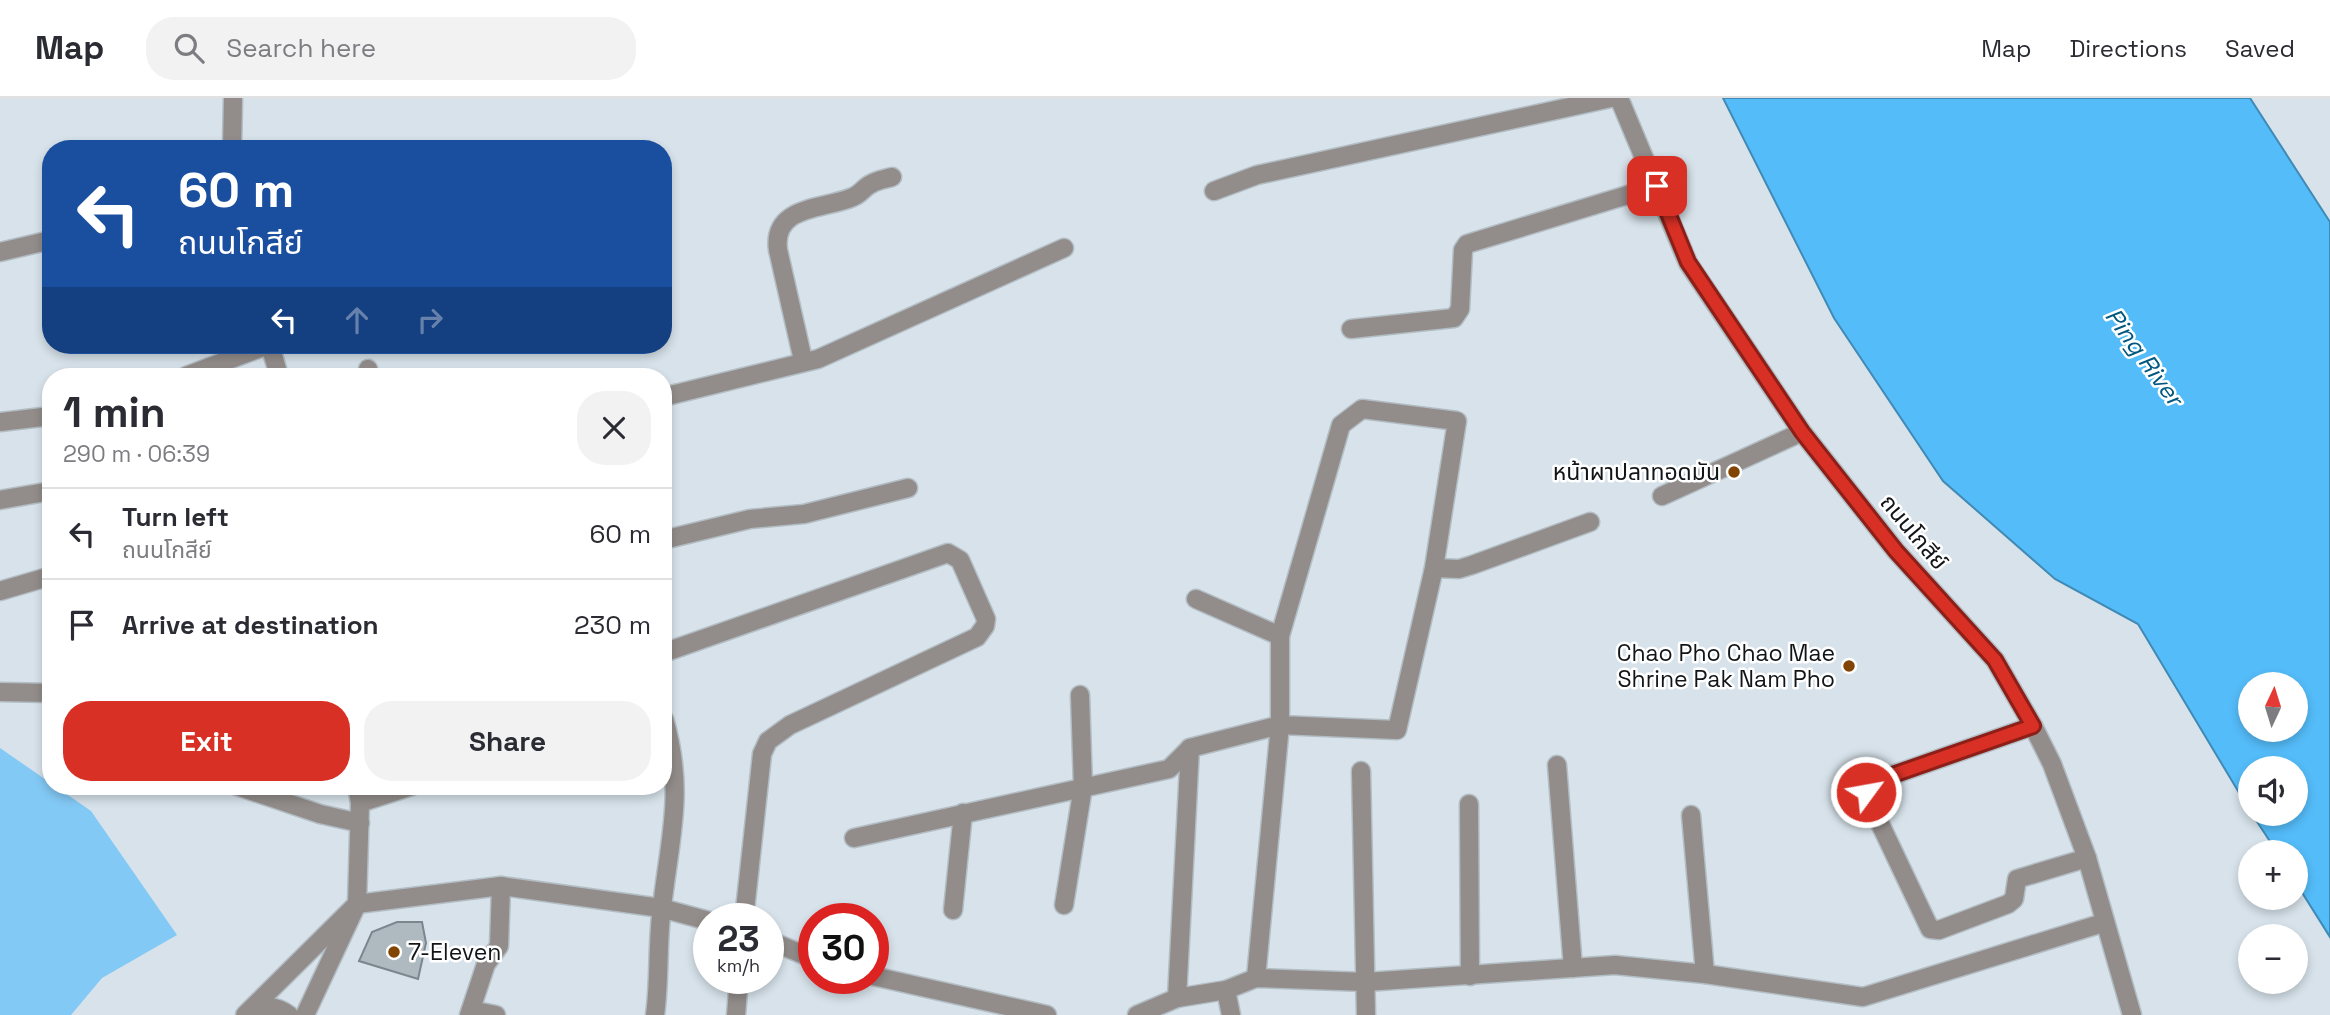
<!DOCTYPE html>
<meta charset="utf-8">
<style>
:root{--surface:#fff;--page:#f2f2f3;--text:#2b2b33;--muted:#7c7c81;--line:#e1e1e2;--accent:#d93025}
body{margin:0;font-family:"Space Grotesk","Noto Sans Thai",sans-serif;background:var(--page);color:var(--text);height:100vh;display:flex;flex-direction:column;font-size:26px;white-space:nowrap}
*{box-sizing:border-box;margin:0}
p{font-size:23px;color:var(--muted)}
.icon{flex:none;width:38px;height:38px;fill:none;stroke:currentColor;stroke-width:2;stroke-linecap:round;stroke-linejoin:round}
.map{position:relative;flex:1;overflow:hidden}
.sheet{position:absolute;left:42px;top:270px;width:630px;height:427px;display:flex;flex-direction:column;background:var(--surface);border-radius:28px;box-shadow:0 4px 10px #0003}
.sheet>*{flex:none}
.guide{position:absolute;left:42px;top:42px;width:630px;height:214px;border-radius:28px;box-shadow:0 4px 10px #0003;background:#1a4fa0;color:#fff;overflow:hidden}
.needle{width:46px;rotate:4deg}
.buttons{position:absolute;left:2238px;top:574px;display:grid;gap:14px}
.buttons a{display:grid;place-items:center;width:70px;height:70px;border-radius:50%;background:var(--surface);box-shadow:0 4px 10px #0003;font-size:35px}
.speed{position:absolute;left:693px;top:805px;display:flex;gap:14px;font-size:35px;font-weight:700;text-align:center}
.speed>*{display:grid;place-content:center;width:91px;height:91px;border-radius:50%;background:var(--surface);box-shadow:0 4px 10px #0003;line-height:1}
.speed small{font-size:18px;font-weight:400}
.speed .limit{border:10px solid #d22;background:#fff;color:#111}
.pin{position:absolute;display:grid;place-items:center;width:60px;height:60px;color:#fff;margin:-30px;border-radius:14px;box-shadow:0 4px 10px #0006}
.me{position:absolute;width:77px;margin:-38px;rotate:58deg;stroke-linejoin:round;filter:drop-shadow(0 0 5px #0008)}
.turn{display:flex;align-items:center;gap:24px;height:147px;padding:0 21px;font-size:32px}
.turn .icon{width:91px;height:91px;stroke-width:2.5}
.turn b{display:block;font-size:49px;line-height:60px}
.lanes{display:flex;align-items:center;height:66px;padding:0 21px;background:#0003;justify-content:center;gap:35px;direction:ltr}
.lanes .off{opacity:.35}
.round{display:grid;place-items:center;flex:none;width:74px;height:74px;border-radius:28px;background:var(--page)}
.head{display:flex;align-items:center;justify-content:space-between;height:119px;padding:0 21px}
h1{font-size:42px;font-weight:700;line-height:52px}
.cta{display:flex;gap:14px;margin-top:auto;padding:14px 21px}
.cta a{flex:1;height:80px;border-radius:28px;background:var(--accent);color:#fff;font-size:28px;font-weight:700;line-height:80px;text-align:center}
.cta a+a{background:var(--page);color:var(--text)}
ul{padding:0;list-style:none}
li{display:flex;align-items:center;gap:21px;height:91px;padding:0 21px;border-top:2px solid var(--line)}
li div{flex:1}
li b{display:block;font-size:26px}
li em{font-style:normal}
header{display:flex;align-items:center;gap:42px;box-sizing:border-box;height:98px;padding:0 35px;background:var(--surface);border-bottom:2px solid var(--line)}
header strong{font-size:33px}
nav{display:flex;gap:38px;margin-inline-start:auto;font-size:24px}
.search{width:490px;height:63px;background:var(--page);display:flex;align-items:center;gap:18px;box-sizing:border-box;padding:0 24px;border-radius:28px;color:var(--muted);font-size:26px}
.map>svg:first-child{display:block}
.green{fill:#83c9f5}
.water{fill:#54bcf9;stroke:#408ab6;stroke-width:2;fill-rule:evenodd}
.building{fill:#aeb9c0;stroke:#7c868d;stroke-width:2}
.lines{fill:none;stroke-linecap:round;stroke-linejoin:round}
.minor-casing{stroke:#b3bdc4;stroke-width:21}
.minor{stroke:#928d8a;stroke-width:18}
.route-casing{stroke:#8d1f18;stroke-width:18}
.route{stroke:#d93025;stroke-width:12}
.poi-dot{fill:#824402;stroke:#fff;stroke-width:2.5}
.labels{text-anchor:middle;stroke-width:5;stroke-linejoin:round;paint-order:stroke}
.poi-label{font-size:23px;fill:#111518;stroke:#fff;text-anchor:end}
.street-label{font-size:23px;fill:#111518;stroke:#fff}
.water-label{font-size:24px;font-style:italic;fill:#00577f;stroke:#fff}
</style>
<header>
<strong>Map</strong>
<div class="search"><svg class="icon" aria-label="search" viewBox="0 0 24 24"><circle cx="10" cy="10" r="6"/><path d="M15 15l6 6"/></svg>Search here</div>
<nav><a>Map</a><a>Directions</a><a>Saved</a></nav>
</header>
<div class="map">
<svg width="2330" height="917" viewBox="0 0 2330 917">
<rect width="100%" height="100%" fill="#d7e2ea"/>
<path class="green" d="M0,650L91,713L177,837L102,880L71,917H0Z"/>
<path class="water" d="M1723,0H2250L2330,124V839L2296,785V754H2277L2252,716H2296V670H2250V713L2138,526L2055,481L1943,383L1834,220ZM2250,586H2296V632H2250Z"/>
<path class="building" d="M397,824H422L426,845L418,881L359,863L372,834Z"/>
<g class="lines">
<defs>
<g id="minor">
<path d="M1619,0L1688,165L1802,334L1896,453L1995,562L2033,628L2052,666L2087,760L2132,917"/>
<path d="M232,51L233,0"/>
<path d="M1214,93L1257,77L1611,0"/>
<path d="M0,154L51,142"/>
<path d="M1351,231L1454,220L1460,211L1463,152L1467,146L1657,88"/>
<path d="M270,247L279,278"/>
<path d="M803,262L778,152C772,107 823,112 853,99C861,96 864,89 871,86C877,82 885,81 892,79"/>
<path d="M368,271L370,278"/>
<path d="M186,278L268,247"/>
<path d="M663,299L818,261L1064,150"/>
<path d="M0,324L51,318"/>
<path d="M1662,398L1802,334"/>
<path d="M0,402L51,393"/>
<path d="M663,442L750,421L804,416L908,390"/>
<path d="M1434,470L1459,471L1472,467L1590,424"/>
<path d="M0,493L51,478"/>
<path d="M1196,501L1280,538"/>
<path d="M663,555L948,455L960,462L986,521L985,528L977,539L790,627L768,643L762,656L744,821"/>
<path d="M0,594L51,595"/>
<path d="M2033,628L1887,679L1865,694L1930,831L1939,832L2008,806L2014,801L2017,781L2087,760"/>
<path d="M1557,667L1573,870"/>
<path d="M1361,673L1366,917"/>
<path d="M237,688L320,716L360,725"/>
<path d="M360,705L412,688"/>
<path d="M1469,706L1470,878"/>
<path d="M1691,717L1705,876"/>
<path d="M854,740L1169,671L1190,650"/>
<path d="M1064,807L1083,689L1080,597"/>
<path d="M953,812L963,715"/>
<path d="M768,842L814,861"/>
<path d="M873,878L1047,917"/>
<path d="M1226,892L1231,917"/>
<path d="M1177,900L1190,650L1280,627L1397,632L1434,470L1457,323L1362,311L1341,327L1280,538V627L1256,880"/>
<path d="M471,912L496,917"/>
<path d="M250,916C264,907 276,907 289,917"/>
<path d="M245,917L357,806L501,788L661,810L709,823"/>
<path d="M305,917L357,806L360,705L357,688"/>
<path d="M469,917L486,866L499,848L501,788"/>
<path d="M655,917C660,881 657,845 662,809C670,738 685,693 664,621"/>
<path d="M736,917L739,880"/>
<path d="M1137,917L1177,900L1226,892L1256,880L1366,884L1615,867L1705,876L1863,899L2103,825"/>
</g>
</defs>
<use href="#minor" class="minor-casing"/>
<use href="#minor" class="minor"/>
</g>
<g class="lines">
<defs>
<path id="route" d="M1657,88L1688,164L1802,334L1896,453L1995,562L2033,628L1887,679L1866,694"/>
</defs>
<use href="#route" class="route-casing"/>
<use href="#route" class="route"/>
</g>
<g class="poi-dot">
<circle cx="1734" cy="374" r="7"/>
<circle cx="1849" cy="568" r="7"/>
<circle cx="394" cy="854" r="7"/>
</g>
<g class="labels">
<g class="poi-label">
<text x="1720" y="382">หน้าผาปลาทอดมัน</text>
<text x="1835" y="563">Chao Pho Chao Mae<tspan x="1835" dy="26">Shrine Pak Nam Pho</tspan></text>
<text x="408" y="862" text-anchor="start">7-Eleven</text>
</g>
<g class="street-label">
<text transform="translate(1914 434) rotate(50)" y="8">ถนนโกสีย์</text>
</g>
<g class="water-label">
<text transform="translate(2144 259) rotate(54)" y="8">Ping River</text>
</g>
</g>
</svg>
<div class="buttons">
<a><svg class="needle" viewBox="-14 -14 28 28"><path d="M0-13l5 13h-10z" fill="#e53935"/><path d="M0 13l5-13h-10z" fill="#7c7c81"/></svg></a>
<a><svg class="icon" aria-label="sound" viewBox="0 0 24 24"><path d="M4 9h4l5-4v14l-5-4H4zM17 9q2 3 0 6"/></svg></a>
<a>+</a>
<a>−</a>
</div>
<div class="speed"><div>23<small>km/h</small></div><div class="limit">30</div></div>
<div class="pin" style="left:1657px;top:88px;background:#d93025"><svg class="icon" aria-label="arrive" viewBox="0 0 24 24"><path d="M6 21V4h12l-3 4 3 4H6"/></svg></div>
<svg class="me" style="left:1866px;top:694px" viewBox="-20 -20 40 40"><circle r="17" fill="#d93025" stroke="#fff" stroke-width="3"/><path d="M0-11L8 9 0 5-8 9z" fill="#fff"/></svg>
<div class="guide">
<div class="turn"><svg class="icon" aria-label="left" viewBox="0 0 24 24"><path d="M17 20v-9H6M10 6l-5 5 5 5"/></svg><div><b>60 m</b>ถนนโกสีย์</div></div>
<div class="lanes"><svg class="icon" aria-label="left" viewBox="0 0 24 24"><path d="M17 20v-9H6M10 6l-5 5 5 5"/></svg><svg class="icon off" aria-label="ahead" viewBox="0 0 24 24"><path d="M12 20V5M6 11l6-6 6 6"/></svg><svg class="icon off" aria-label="right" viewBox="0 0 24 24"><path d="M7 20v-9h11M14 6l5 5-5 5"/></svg></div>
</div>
<section class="sheet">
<div class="head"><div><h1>1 min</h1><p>290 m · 06:39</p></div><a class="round"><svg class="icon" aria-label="close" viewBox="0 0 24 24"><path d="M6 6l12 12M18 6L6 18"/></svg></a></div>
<ul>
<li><svg class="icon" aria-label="left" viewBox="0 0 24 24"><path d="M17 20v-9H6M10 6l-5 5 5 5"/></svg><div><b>Turn left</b><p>ถนนโกสีย์</p></div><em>60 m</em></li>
<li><svg class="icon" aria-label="arrive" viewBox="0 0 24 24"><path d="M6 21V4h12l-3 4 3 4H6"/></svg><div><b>Arrive at destination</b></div><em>230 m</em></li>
</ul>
<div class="cta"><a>Exit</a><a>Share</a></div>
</section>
</div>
